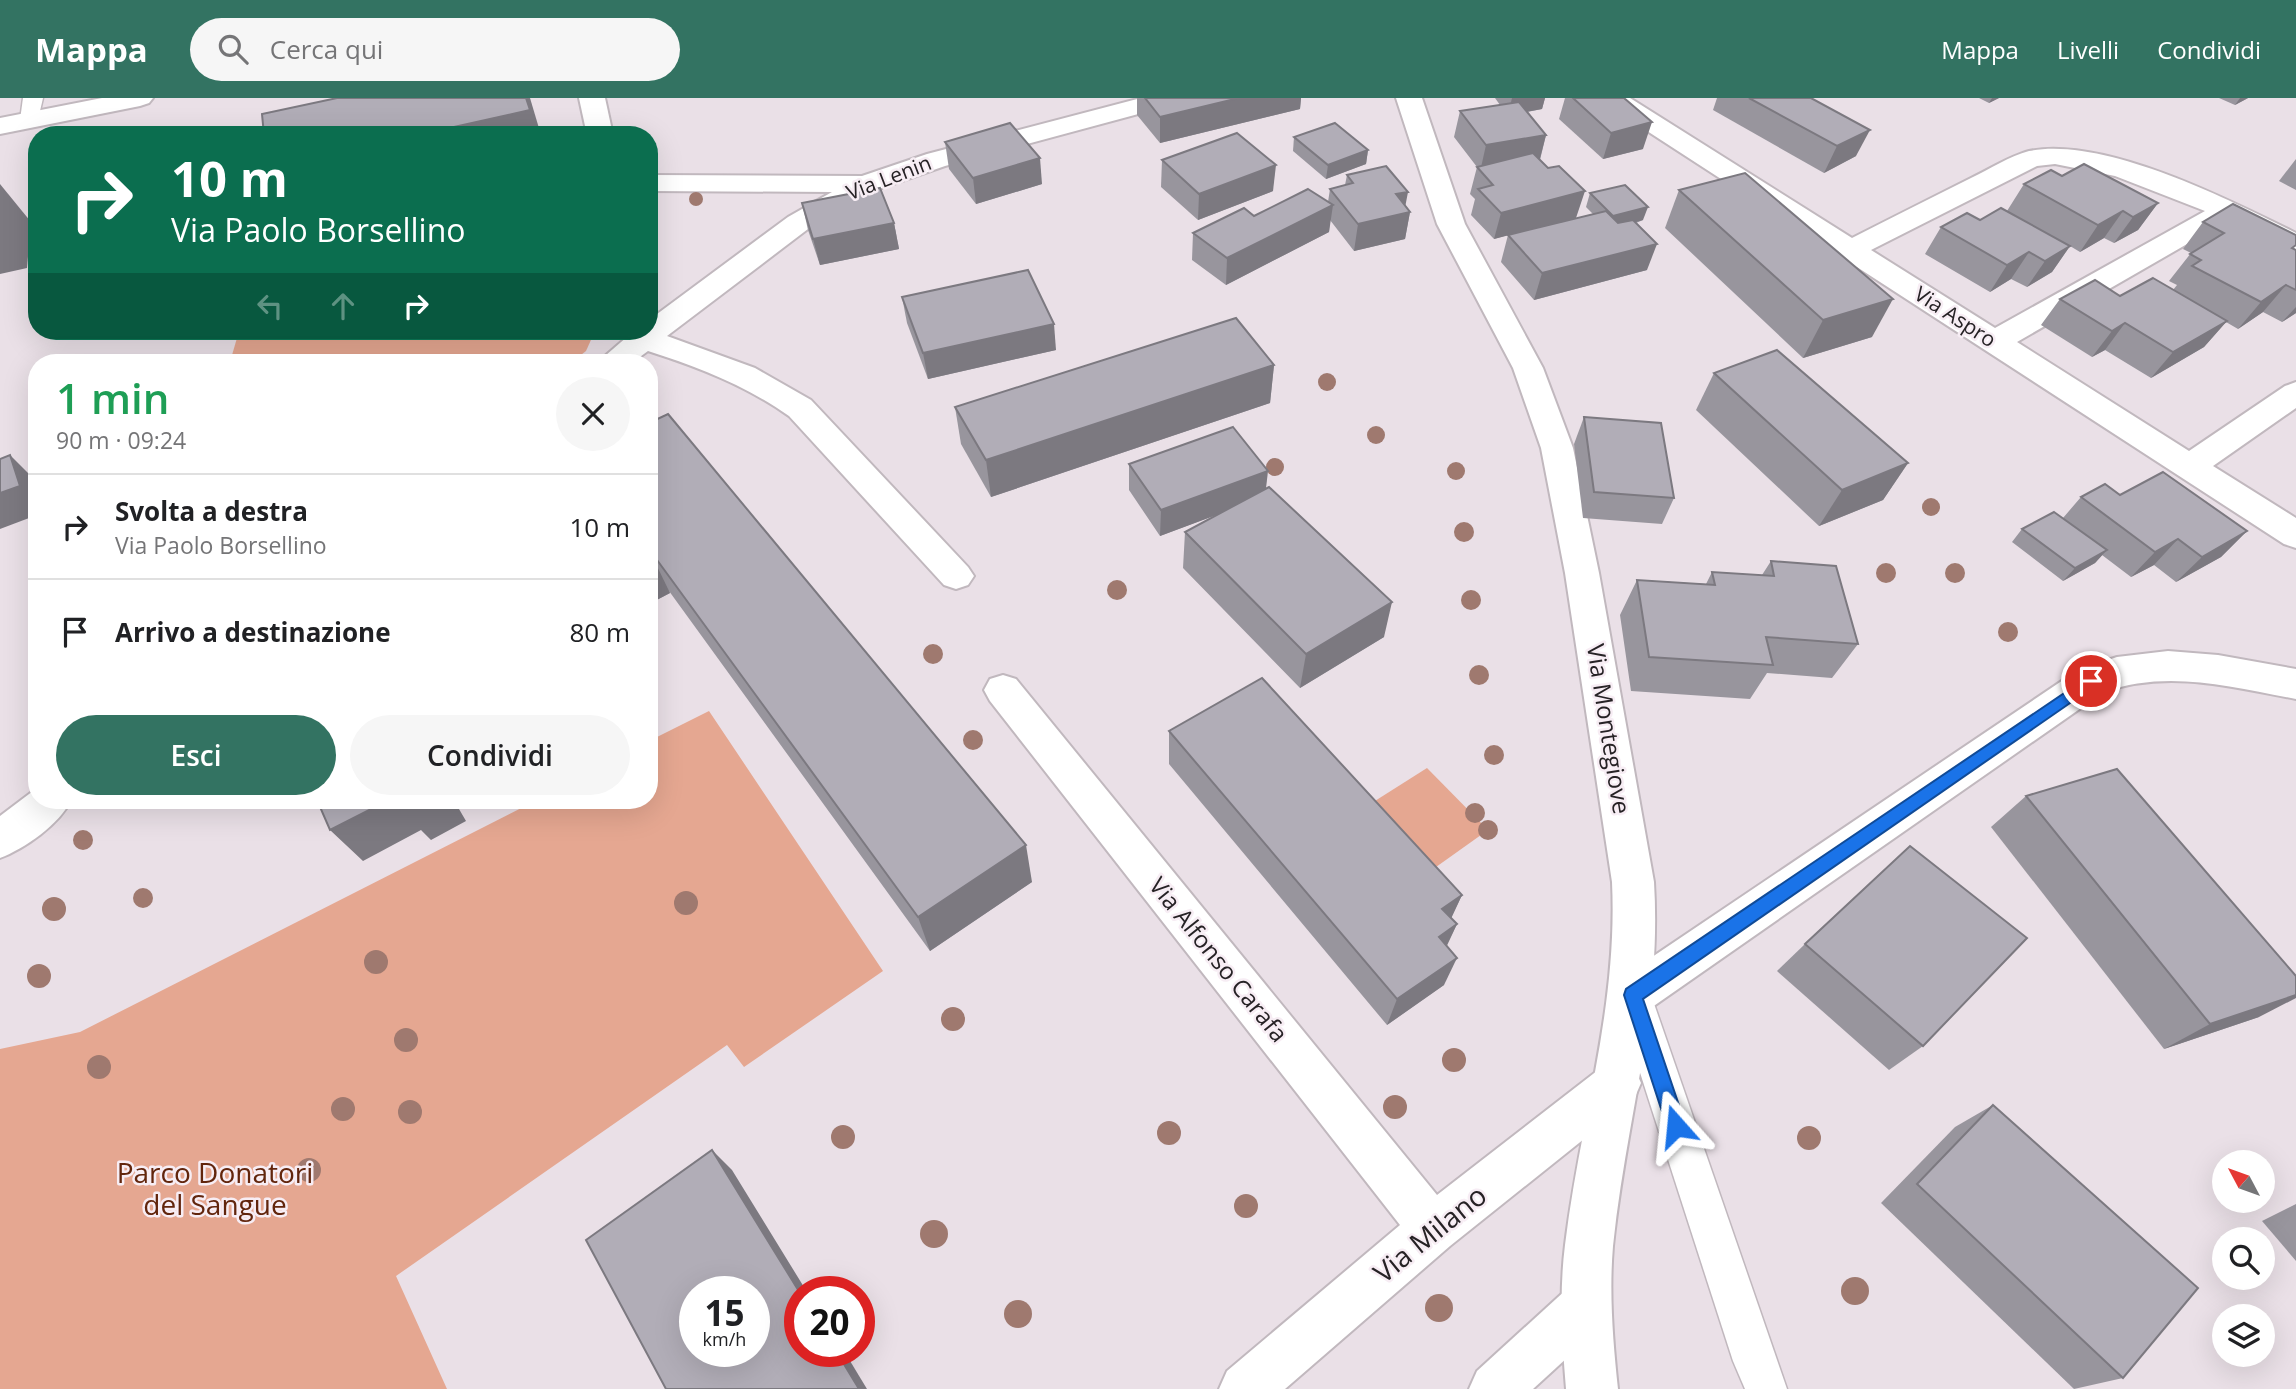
<!DOCTYPE html>
<html lang="it">
<meta charset="utf-8">
<style>
:root{--surface:#fff;--page:#f6f6f6;--text:#202124;--muted:#757577;--line:#e0e0e0;--accent:#337362}
body{margin:0;font-family:"Open Sans",sans-serif;background:var(--page);color:var(--text);height:100vh;display:flex;flex-direction:column;font-size:26px;white-space:nowrap}
*{box-sizing:border-box;margin:0}
p{font-size:23px;color:var(--muted)}
.icon{flex:none;width:38px;height:38px;fill:none;stroke:currentColor;stroke-width:2;stroke-linecap:round;stroke-linejoin:round}
.map{position:relative;flex:1;overflow:hidden}
.sheet{position:absolute;left:28px;top:256px;width:630px;height:455px;display:flex;flex-direction:column;background:var(--surface);border-radius:28px;box-shadow:0 7px 28px #0002}
.sheet>*{flex:none}
.hud{position:absolute;left:28px;top:28px;width:630px;height:214px;border-radius:28px;box-shadow:0 7px 28px #0002;background:#0b6e4f;color:#fff;overflow:hidden}
.needle{width:46px;rotate:311deg}
.fabs{position:absolute;left:2212px;top:1052px;display:grid;gap:14px}
.fabs a{display:grid;place-items:center;width:63px;height:63px;border-radius:50%;background:var(--surface);box-shadow:0 7px 28px #0002;font-size:35px}
.speed{position:absolute;left:679px;top:1178px;display:flex;gap:14px;font-size:35px;font-weight:700;text-align:center}
.speed>*{display:grid;place-content:center;width:91px;height:91px;border-radius:50%;background:var(--surface);box-shadow:0 7px 28px #0002;line-height:1}
.speed small{font-size:18px;font-weight:400}
.speed .limit{border:10px solid #d22;background:#fff;color:#111}
.pin{position:absolute;display:grid;place-items:center;width:60px;height:60px;color:#fff;margin:-30px;border:4px solid #fff;border-radius:50%;box-shadow:0 2px 7px #0007}
.me{position:absolute;width:77px;margin:-38px;rotate:342deg;stroke-linejoin:round;filter:drop-shadow(0 0 5px #0008)}
.turn{display:flex;align-items:center;gap:24px;height:147px;padding:0 28px;font-size:32px}
.turn .icon{width:91px;height:91px;stroke-width:2.5}
.turn b{display:block;font-size:49px;line-height:60px}
.lanes{display:flex;align-items:center;height:66px;padding:0 28px;background:#0003;justify-content:center;gap:35px;direction:ltr}
.lanes .off{opacity:.35}
.round{display:grid;place-items:center;flex:none;width:74px;height:74px;border-radius:37px;background:var(--page)}
.head{display:flex;align-items:center;justify-content:space-between;height:119px;padding:0 28px}
h1{font-size:42px;font-weight:600;line-height:52px;color:#1e9e55}
.button{display:flex;gap:14px;margin-top:auto;padding:14px 28px}
.button a{flex:1;height:80px;border-radius:42px;background:var(--accent);color:#fff;font-size:28px;font-weight:600;line-height:80px;text-align:center}
.button a+a{background:var(--page);color:var(--text)}
ul{padding:0;list-style:none}
li{display:flex;align-items:center;gap:21px;height:105px;padding:0 28px;border-top:2px solid var(--line)}
li div{flex:1}
li b{display:block;font-size:26px}
li em{font-style:normal}
header{display:flex;align-items:center;gap:42px;box-sizing:border-box;height:98px;padding:0 35px;background:var(--accent);color:#fff}
header strong{font-size:33px}
nav{display:flex;gap:38px;margin-inline-start:auto;font-size:24px}
.search{width:490px;height:63px;background:var(--page);display:flex;align-items:center;gap:18px;box-sizing:border-box;padding:0 24px;border-radius:38px;color:var(--muted);font-size:26px}
.map>svg:first-child{display:block}
.green{fill:#e5a791}
.lines{fill:none;stroke-linecap:round;stroke-linejoin:round}
.lane-casing{stroke:#c1b8be;stroke-width:3}
.street-casing{stroke:#c1b8be;stroke-width:4}
.secondary-casing{stroke:#c1b8be;stroke-width:4}
.lane{fill:#fff;fill-rule:evenodd}
.street{fill:#fff;fill-rule:evenodd}
.secondary{fill:#fff;fill-rule:evenodd}
.tree{fill:#9f796f}
.wall{fill:#98959d}
.shaded-wall{fill:#7c7980}
.building{fill:#b1adb7;stroke:#7c7980;stroke-width:2;fill-rule:evenodd}
.route{fill:#1a73e8;stroke:#114b97;stroke-width:2}
.labels{text-anchor:middle;stroke-width:5;stroke-linejoin:round;paint-order:stroke}
.far-street-label{font-size:21px;fill:#262225;stroke:#f7edf4}
.street-label{font-size:24px;fill:#262225;stroke:#f7edf4}
.near-park-label{font-size:28px;fill:#62250c;stroke:#f7edf4}
.near-street-label{font-size:28px;fill:#262225;stroke:#f7edf4}
</style>
<header>
<strong>Mappa</strong>
<div class="search"><svg class="icon" aria-label="search" viewBox="0 0 24 24"><circle cx="10" cy="10" r="6"/><path d="M15 15l6 6"/></svg>Cerca qui</div>
<nav><a>Mappa</a><a>Livelli</a><a>Condividi</a></nav>
</header>
<div class="map">
<svg width="2296" height="1291" viewBox="0 0 2296 1291">
<rect width="100%" height="100%" fill="#eae0e7"/>
<g class="green">
<path d="M239,233H595L586,253L572,264H230Z"/>
<path d="M709,613L883,873L744,969L727,947L396,1178L447,1291H0V951L80,934L537,702H649V643Z"/>
<path d="M1427,670L1488,732L1429,774L1367,708Z"/>
</g>
<g class="lines">
<defs>
<g id="lane">
<path d="M23,0H43L37,26H23L20,22Z"/>
<path d="M1633,880L1646,885L1651,897L1787,1291H1745L1733,1263L1615,897L1620,885Z"/>
</g>
<g id="street">
<path d="M102,0H153L149,5L140,8L0,36V20Z"/>
<path d="M579,0H605L613,37H587Z"/>
<path d="M1141,0H1183L1179,5L945,68L876,92L808,131L667,238L755,270L811,302L968,469L974,478L968,487L956,491L944,487L789,318C745,287 698,269 648,253L633,264H598L628,238L627,233H649V222L788,119L832,94L649,93V77L862,78L927,56Z"/>
<path d="M1600,0H1630L1852,140C1891,120 1931,100 1971,80C1990,71 2010,58 2029,53C2104,38 2230,102 2296,135V155L2227,123L2017,244L2189,353L2285,288L2296,284V310L2213,368L2296,420V450L2284,446L1604,5ZM2055,66L2115,78L2205,113L1995,230L1871,152L2037,68Z"/>
<path d="M2168,553L2218,557L2296,571V601C2232,589 2167,571 2104,594L1648,912L1633,918L1618,912L1611,897L1618,882L2078,572L2117,559Z"/>
<path d="M1003,577L1016,581L1437,1097L1602,969L1618,963L1634,969L1641,985L1634,1001L1450,1148L1285,1291H1219L1227,1273L1400,1127L990,603L984,592L990,581Z"/>
<path d="M37,690V702H71C60,726 24,751 0,760V718Z"/>
<path d="M1586,1183L1604,1190L1611,1208L1604,1226L1533,1291H1469L1477,1273L1568,1190Z"/>
</g>
<path id="secondary" d="M1396,0H1422L1465,126L1543,270L1573,350L1599,475L1654,784C1662,914 1626,1021 1613,1148C1609,1195 1613,1244 1618,1291H1566C1562,1243 1559,1195 1565,1147C1580,1022 1618,912 1612,784L1565,475L1541,350L1513,270L1437,126Z"/>
</defs>
<use href="#lane" class="lane-casing"/>
<use href="#street" class="street-casing"/>
<use href="#secondary" class="secondary-casing"/>
<use href="#lane" class="lane"/>
<use href="#street" class="street"/>
<use href="#secondary" class="secondary"/>
</g>
<g class="tree">
<circle cx="696" cy="101" r="7"/>
<circle cx="1327" cy="284" r="9"/>
<circle cx="1376" cy="337" r="9"/>
<circle cx="1275" cy="369" r="9"/>
<circle cx="1456" cy="373" r="9"/>
<circle cx="1931" cy="409" r="9"/>
<circle cx="1464" cy="434" r="10"/>
<circle cx="1886" cy="475" r="10"/>
<circle cx="1955" cy="475" r="10"/>
<circle cx="1117" cy="492" r="10"/>
<circle cx="1471" cy="502" r="10"/>
<circle cx="2008" cy="534" r="10"/>
<circle cx="933" cy="556" r="10"/>
<circle cx="1479" cy="577" r="10"/>
<circle cx="973" cy="642" r="10"/>
<circle cx="1494" cy="657" r="10"/>
<circle cx="1475" cy="715" r="10"/>
<circle cx="1488" cy="732" r="10"/>
<circle cx="83" cy="742" r="10"/>
<circle cx="143" cy="800" r="10"/>
<circle cx="686" cy="805" r="12"/>
<circle cx="54" cy="811" r="12"/>
<circle cx="376" cy="864" r="12"/>
<circle cx="39" cy="878" r="12"/>
<circle cx="953" cy="921" r="12"/>
<circle cx="406" cy="942" r="12"/>
<circle cx="1454" cy="962" r="12"/>
<circle cx="99" cy="969" r="12"/>
<circle cx="1395" cy="1009" r="12"/>
<circle cx="343" cy="1011" r="12"/>
<circle cx="410" cy="1014" r="12"/>
<circle cx="1169" cy="1035" r="12"/>
<circle cx="843" cy="1039" r="12"/>
<circle cx="1809" cy="1040" r="12"/>
<circle cx="309" cy="1072" r="12"/>
<circle cx="1246" cy="1108" r="12"/>
<circle cx="934" cy="1136" r="14"/>
<circle cx="1855" cy="1193" r="14"/>
<circle cx="1439" cy="1210" r="14"/>
<circle cx="1018" cy="1216" r="14"/>
</g>
<g class="wall">
<path d="M1137,0H1301L1300,11L1160,45L1137,17Z"/>
<path d="M1495,0H1545L1542,11L1527,14L1546,37L1540,62L1576,120L1521,134L1593,116L1586,109L1590,95L1643,122L1636,125L1647,172L1534,202L1501,164L1508,137L1494,141L1471,117L1475,101L1470,96L1477,69L1454,39L1460,13L1500,7Z"/>
<path d="M1565,0H1624L1643,51L1603,61L1559,21Z"/>
<path d="M1717,0H1811L1856,58L1824,75L1713,12Z"/>
<path d="M1979,0H1999L1989,5Z"/>
<path d="M2219,0H2248L2235,7Z"/>
<path d="M1294,39L1368,52L1366,66L1326,81L1293,53Z"/>
<path d="M945,44L1042,86L976,106L949,71Z"/>
<path d="M2296,61V92L2279,83Z"/>
<path d="M1162,62L1273,93L1198,122L1161,89Z"/>
<path d="M1347,77L1405,108L1410,114L1405,141L1354,153L1330,122L1329,134L1226,187L1192,162L1193,135L1254,118L1328,104L1330,91L1345,87Z"/>
<path d="M2062,78L2158,105L2138,132L2114,145L2104,140L2080,154L2070,148L2052,174L2027,189L2011,181L1990,194L1925,156L1941,129L1980,122L2007,113L2024,86Z"/>
<path d="M1679,92L1872,239L1803,260L1665,130Z"/>
<path d="M802,105L894,125L899,151L820,167L808,132Z"/>
<path d="M2203,124L2296,152V215L2282,224L2263,214L2238,231L2226,224L2204,249L2151,280L2105,252L2092,259L2041,227L2060,201L2120,198L2173,192L2177,187L2169,183L2191,155L2183,151Z"/>
<path d="M902,199L1056,252L928,281L907,225Z"/>
<path d="M1274,267L1270,305L991,399L961,346L955,309Z"/>
<path d="M1714,275L1908,365L1883,402L1819,428L1696,312Z"/>
<path d="M1584,319L1674,400L1662,426L1583,420L1574,346Z"/>
<path d="M649,325L1032,784L930,853L669,493L670,495L649,506Z"/>
<path d="M1129,366L1266,391L1384,539L1300,590L1183,470L1185,434L1218,416L1160,438L1129,392Z"/>
<path d="M2120,397L2247,433L2221,459L2176,484L2154,467L2131,479L2102,457L2095,465L2063,483L2012,444L2022,431L2063,420L2081,399Z"/>
<path d="M1771,463L1858,546L1832,580L1767,575L1750,601L1631,593L1620,517L1637,482L1706,486L1712,474L1762,477Z"/>
<path d="M1169,633L1462,797L1451,820L1457,826L1446,848L1444,887L1387,927L1169,666Z"/>
<path d="M2026,698L2259,919L2164,951L1991,729Z"/>
<path d="M1805,846L1923,948L1889,972L1777,873Z"/>
<path d="M1993,1007L2123,1280L2074,1291L1881,1105L1955,1029Z"/>
<path d="M2296,1106V1163L2262,1123Z"/>
</g>
<g class="shaded-wall">
<path d="M526,0H530L541,37H418Z"/>
<path d="M1239,0H1301L1300,11L1160,45V19Z"/>
<path d="M1512,0H1545L1542,11L1508,17Z"/>
<path d="M1992,0H1999L1989,5Z"/>
<path d="M2240,0H2248L2235,7Z"/>
<path d="M1652,24L1643,51L1603,61L1611,35Z"/>
<path d="M1870,32L1856,58L1824,75L1837,48Z"/>
<path d="M1546,37L1539,64L1480,74L1486,47Z"/>
<path d="M1368,52L1366,66L1326,81L1328,67Z"/>
<path d="M1040,60L1042,86L976,106L973,80Z"/>
<path d="M1276,67L1273,93L1198,122L1199,96Z"/>
<path d="M0,86L31,124L27,170L0,176Z"/>
<path d="M1585,93L1576,120L1494,141L1501,115Z"/>
<path d="M1408,94L1404,115L1410,114L1405,141L1354,153L1358,126L1396,96Z"/>
<path d="M2158,105L2138,132L2114,145L2133,119Z"/>
<path d="M1333,107L1329,134L1226,187L1227,160Z"/>
<path d="M1648,109L1643,122L1608,132L1613,118Z"/>
<path d="M2123,113L2104,140L2080,154L2098,127Z"/>
<path d="M894,125L899,151L820,167L813,141Z"/>
<path d="M1657,146L1647,172L1534,202L1542,175Z"/>
<path d="M2070,148L2052,174L2027,189L2045,163Z"/>
<path d="M2029,154L2011,181L1990,194L2007,167Z"/>
<path d="M2286,187L2263,214L2238,231L2261,204Z"/>
<path d="M1893,201L1872,239L1803,260L1823,222Z"/>
<path d="M2296,209V215L2282,224Z"/>
<path d="M2227,223L2204,249L2151,280L2173,254Z"/>
<path d="M2125,225L2105,252L2092,259L2112,233Z"/>
<path d="M1054,226L1056,252L928,281L923,255Z"/>
<path d="M1274,267L1270,305L991,399L986,362Z"/>
<path d="M10,357L36,383L37,387V417L0,431V395Z"/>
<path d="M1908,365L1883,402L1819,428L1842,392Z"/>
<path d="M1268,373L1265,399L1160,438L1161,412Z"/>
<path d="M2247,433L2221,459L2176,484L2202,459Z"/>
<path d="M2178,441L2154,467L2131,479L2155,454Z"/>
<path d="M2107,452L2095,465L2063,483L2075,470Z"/>
<path d="M653,460L670,495L649,506V461Z"/>
<path d="M1392,504L1384,539L1300,590L1306,556Z"/>
<path d="M309,702H329L315,708Z"/>
<path d="M389,702H477L459,711L466,723L431,742L421,732L363,763L330,732Z"/>
<path d="M1026,747L1032,784L930,853L918,819Z"/>
<path d="M1462,797L1449,825L1442,811Z"/>
<path d="M1457,826L1444,854L1439,839Z"/>
<path d="M1457,860L1444,887L1387,927L1397,901Z"/>
<path d="M2296,897V900L2259,919L2164,951L2210,926Z"/>
<path d="M712,1052L732,1072L807,1194H800V1195Z"/>
<path d="M836,1253H844L867,1291H859Z"/>
</g>
<g class="building">
<path d="M337,0H526L530,12L418,37H264L262,16Z"/>
<path d="M1145,0H1239L1160,19Z"/>
<path d="M1573,0H1624L1652,24L1611,35Z"/>
<path d="M1749,0H1811L1870,32L1837,48Z"/>
<path d="M1519,4L1546,37L1486,47L1460,13Z"/>
<path d="M1010,25L1040,60L973,80L945,44Z"/>
<path d="M1335,25L1368,52L1328,67L1294,39Z"/>
<path d="M1237,35L1276,67L1199,96L1162,62Z"/>
<path d="M1533,55L1548,70L1559,68L1585,93L1501,115L1478,91L1493,87L1477,69Z"/>
<path d="M2084,66L2158,105L2133,119L2123,113L2098,127L2024,86L2051,72L2062,78Z"/>
<path d="M1386,68L1408,94L1396,96L1410,114L1358,126L1330,91L1353,85L1347,77Z"/>
<path d="M1745,75L1893,201L1823,222L1679,92Z"/>
<path d="M1625,87L1648,109L1613,118L1590,95Z"/>
<path d="M880,90L894,125L813,141L802,105Z"/>
<path d="M1308,91L1333,107L1227,160L1193,135L1244,110L1254,118Z"/>
<path d="M2233,106L2296,137V147L2292,150L2296,152V192L2286,187L2261,204L2192,168L2201,162L2190,156L2224,135L2203,124Z"/>
<path d="M2001,110L2070,148L2045,163L2029,154L2007,167L1941,129L1967,115L1980,122Z"/>
<path d="M1606,113L1618,125L1633,122L1657,146L1542,175L1508,137Z"/>
<path d="M1028,172L1054,226L923,255L902,199Z"/>
<path d="M2153,180L2227,223L2173,254L2125,225L2112,233L2060,201L2095,182L2120,198Z"/>
<path d="M1236,220L1274,267L986,362L955,309Z"/>
<path d="M1777,252L1908,365L1842,392L1714,275Z"/>
<path d="M668,316L1026,747L918,819L649,451V325Z"/>
<path d="M1584,319L1661,325L1674,400L1594,394Z"/>
<path d="M1233,329L1268,373L1161,412L1129,366Z"/>
<path d="M10,357L20,388L0,395V361Z"/>
<path d="M2163,374L2247,433L2202,459L2178,441L2155,454L2081,399L2105,386L2120,397Z"/>
<path d="M1269,389L1392,504L1306,556L1185,434Z"/>
<path d="M2054,414L2107,452L2075,470L2022,431Z"/>
<path d="M1771,463L1836,468L1858,546L1766,539L1773,567L1649,559L1637,482L1715,487L1712,474L1774,478Z"/>
<path d="M1262,580L1462,797L1442,811L1457,826L1439,839L1457,860L1397,901L1169,633Z"/>
<path d="M2117,671L2296,878V897L2210,926L2026,698Z"/>
<path d="M317,702H389L330,732Z"/>
<path d="M397,702H420L401,711Z"/>
<path d="M1910,748L2027,840L1923,948L1805,846Z"/>
<path d="M1993,1007L2198,1190L2123,1280L1917,1086Z"/>
<path d="M712,1052L800,1195V1253H836L859,1291H666L586,1142ZM695,1194H754V1253H695Z"/>
</g>
<path class="route" d="M2091,577L2096,579V587L1643,901L1686,1028L1683,1035L1676,1038L1669,1035L1624,897L1626,891Z"/>
<g class="labels">
<g class="far-street-label">
<text transform="translate(889 80) rotate(-21)" y="7">Via Lenin</text>
<text transform="translate(1955 219) rotate(33)" y="7">Via Aspro</text>
</g>
<g class="street-label">
<text transform="translate(1608 631) rotate(81)" y="8">Via Montegiove</text>
<text transform="translate(1218 862) rotate(51)" y="8">Via Alfonso Carafa</text>
</g>
<g class="near-park-label">
<text x="215" y="1085">Parco Donatori<tspan x="215" dy="32">del Sangue</tspan></text>
</g>
<g class="near-street-label">
<text transform="translate(1430 1136) rotate(-39)" y="10">Via Milano</text>
</g>
</g>
</svg>
<div class="fabs">
<a><svg class="needle" viewBox="-14 -14 28 28"><path d="M0-13l5 13h-10z" fill="#e53935"/><path d="M0 13l5-13h-10z" fill="#757577"/></svg></a>
<a><svg class="icon" aria-label="search" viewBox="0 0 24 24"><circle cx="10" cy="10" r="6"/><path d="M15 15l6 6"/></svg></a>
<a><svg class="icon" aria-label="layers" viewBox="0 0 24 24"><path d="M12 4l9 5-9 5-9-5zM3 14l9 5 9-5"/></svg></a>
</div>
<div class="speed"><div>15<small>km/h</small></div><div class="limit">20</div></div>
<div class="pin" style="left:2091px;top:583px;background:#d93025"><svg class="icon" aria-label="arrive" viewBox="0 0 24 24"><path d="M6 21V4h12l-3 4 3 4H6"/></svg></div>
<svg class="me" style="left:1676px;top:1028px" viewBox="-20 -20 40 40"><path d="M0-17L14 15 0 8-14 15z" fill="#1a73e8" stroke="#fff" stroke-width="4"/></svg>
<div class="hud">
<div class="turn"><svg class="icon" aria-label="right" viewBox="0 0 24 24"><path d="M7 20v-9h11M14 6l5 5-5 5"/></svg><div><b>10 m</b>Via Paolo Borsellino</div></div>
<div class="lanes"><svg class="icon off" aria-label="left" viewBox="0 0 24 24"><path d="M17 20v-9H6M10 6l-5 5 5 5"/></svg><svg class="icon off" aria-label="ahead" viewBox="0 0 24 24"><path d="M12 20V5M6 11l6-6 6 6"/></svg><svg class="icon" aria-label="right" viewBox="0 0 24 24"><path d="M7 20v-9h11M14 6l5 5-5 5"/></svg></div>
</div>
<section class="sheet">
<div class="head"><div><h1>1 min</h1><p>90 m · 09:24</p></div><a class="round"><svg class="icon" aria-label="close" viewBox="0 0 24 24"><path d="M6 6l12 12M18 6L6 18"/></svg></a></div>
<ul>
<li><svg class="icon" aria-label="right" viewBox="0 0 24 24"><path d="M7 20v-9h11M14 6l5 5-5 5"/></svg><div><b>Svolta a destra</b><p>Via Paolo Borsellino</p></div><em>10 m</em></li>
<li><svg class="icon" aria-label="arrive" viewBox="0 0 24 24"><path d="M6 21V4h12l-3 4 3 4H6"/></svg><div><b>Arrivo a destinazione</b></div><em>80 m</em></li>
</ul>
<div class="button"><a>Esci</a><a>Condividi</a></div>
</section>
</div>
